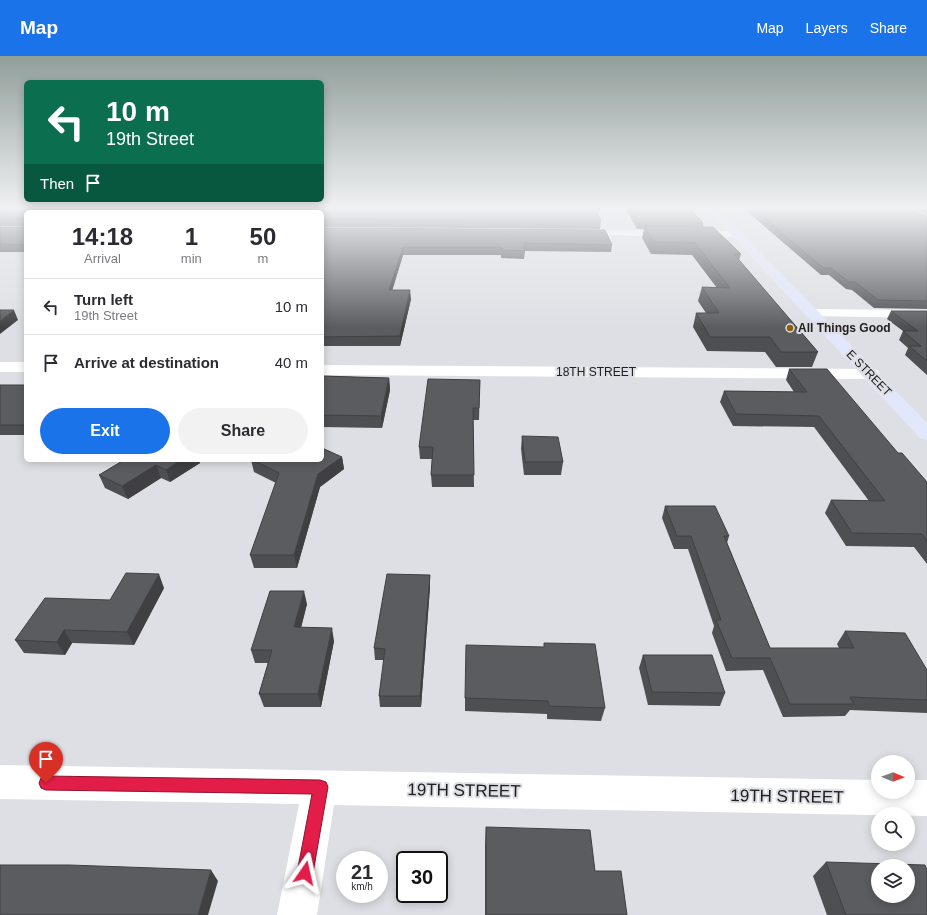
<!DOCTYPE html>
<style>
:root{--surface:#fff;--page:#f2f2f3;--text:#2b2b33;--muted:#7c7c81;--line:#e1e1e2;--accent:#1a73e8}
body{margin:0;font-family:Arial,sans-serif;background:var(--page);color:var(--text);height:100vh;display:flex;flex-direction:column;font-size:15px;white-space:nowrap}
*{box-sizing:border-box;margin:0}
p{font-size:13px;color:var(--muted)}
.icon{flex:none;width:22px;height:22px;fill:none;stroke:currentColor;stroke-width:2;stroke-linecap:round;stroke-linejoin:round}
.map{position:relative;flex:1;overflow:hidden}
.details{position:absolute;left:24px;top:154px;width:300px;height:252px;display:flex;flex-direction:column;background:var(--surface);border-radius:6px;box-shadow:0 2px 10px #0003}
.details>*{flex:none}
.guide{position:absolute;left:24px;top:24px;width:300px;height:122px;border-radius:6px;box-shadow:0 2px 10px #0003;background:#0b6e4f;color:#fff;overflow:hidden}
.needle{width:26px;rotate:91deg}
.controls{position:absolute;left:871px;top:699px;display:grid;gap:8px}
.controls a{display:grid;place-items:center;width:44px;height:44px;border-radius:50%;background:var(--surface);box-shadow:0 2px 10px #0003;font-size:20px}
.speed{position:absolute;left:336px;top:795px;display:flex;gap:8px;font-size:20px;font-weight:700;text-align:center}
.speed>*{display:grid;place-content:center;width:52px;height:52px;border-radius:50%;background:var(--surface);box-shadow:0 2px 10px #0003;line-height:1}
.speed small{font-size:10px;font-weight:400}
.speed .limit{border:2px solid #111;border-radius:6px;background:#fff;color:#111}
.pin{position:absolute;display:grid;place-items:center;width:34px;height:34px;color:#fff;margin:-41px -17px;border-radius:50% 50% 50% 0;rotate:-45deg;box-shadow:0 0 4px #0007}
.pin .icon{rotate:45deg}
.me{position:absolute;width:44px;margin:-22px;rotate:11deg;stroke-linejoin:round;filter:drop-shadow(0 0 3px #0008)}
.turn{display:flex;align-items:center;gap:14px;height:84px;padding:0 16px;font-size:18px}
.turn .icon{width:52px;height:52px;stroke-width:2.5}
.turn b{display:block;font-size:28px;line-height:34px}
.then{display:flex;align-items:center;height:38px;padding:0 16px;background:#0003;gap:8px;font-size:15px}
.eta{display:flex;justify-content:space-evenly;align-items:center;height:68px;text-align:center}
.eta b{font-size:24px;font-weight:600;line-height:28px}
.action{display:flex;gap:8px;margin-top:auto;padding:8px 16px}
.action a{flex:1;height:46px;border-radius:24px;background:var(--accent);color:#fff;font-size:16px;font-weight:600;line-height:46px;text-align:center}
.action a+a{background:var(--page);color:var(--text)}
ul{padding:0;list-style:none}
li{display:flex;align-items:center;gap:12px;height:56px;padding:0 16px;border-top:1px solid var(--line)}
li div{flex:1}
li b{display:block;font-size:15px}
li em{font-style:normal}
header{display:flex;align-items:center;gap:24px;box-sizing:border-box;height:56px;padding:0 20px;background:var(--accent);color:#fff}
header strong{font-size:19px}
nav{display:flex;gap:22px;margin-inline-start:auto;font-size:14px}
.map>svg:first-child{display:block}
.lines{fill:none;stroke-linecap:round;stroke-linejoin:round}
.street{fill:#fff;fill-rule:evenodd}
.secondary{fill:#e2e7fb;fill-rule:evenodd}
.wall{fill:#4e4f53}
.shaded-wall{fill:#404043}
.building{fill:#5b5c60;stroke:#404043;fill-rule:evenodd}
.route{fill:#e11d48;stroke:#92132f}
.poi-dot{fill:#8d5f06;stroke:#dedfe4;stroke-width:1.5}
.labels{text-anchor:middle;stroke-width:4;stroke-linejoin:round;paint-order:stroke}
.far-poi-label{font-size:12px;font-weight:bold;fill:#202022;stroke:#dedfe4;text-anchor:start}
.far-street-label{font-size:12px;fill:#202022;stroke:#dedfe4}
.near-street-label{font-size:17px;fill:#202022;stroke:#dedfe4}
</style>
<header>
<strong>Map</strong>
<nav><a>Map</a><a>Layers</a><a>Share</a></nav>
</header>
<div class="map">
<svg width="927" height="859" viewBox="0 0 927 859">
<rect width="100%" height="100%" fill="#dedfe4"/>
<g class="lines">
<g class="street">
<path d="M577,174L736,175L742,178L736,181L573,179L571,177L573,175Z"/>
<path d="M812,253L927,254V262L807,260L805,257L807,254Z"/>
<rect x="0" y="306" width="26" height="10"/>
<path d="M322,309L871,313L877,314L880,318L877,322L871,323L322,319Z"/>
<path d="M0,709L878,724V736H908V724H927V760L334,749L317,859H277L299,748L0,743Z"/>
</g>
<path class="secondary" d="M706,152H717L927,367V384L920,382Z"/>
</g>
<g class="wall">
<path d="M0,152H595L601,165L600,173L322,171V156H26V196H0V171H23L24,170H0Z"/>
<path d="M625,152H689L703,167V171L741,198L739,204L818,296L812,311H776L765,296L707,295L693,271L696,257H706L698,245L702,231L717,232L692,199L651,198L642,182L644,173H637Z"/>
<path d="M743,152H910L927,161V253L874,252L852,234L846,233L829,219H821Z"/>
<path d="M914,152H927V159Z"/>
<path d="M322,172L612,189L611,196L525,195L524,203L501,202V199H403L392,234L411,243L400,290H322Z"/>
<path d="M891,255H927V319L905,299L908,292L899,284L903,275L887,263Z"/>
<path d="M789,313L898,397L927,426V508L914,491L846,490L825,457L831,444L869,445L814,371L733,370L720,346L724,335L794,336L786,324Z"/>
<path d="M322,320L389,322L390,334L382,372L322,371Z"/>
<path d="M480,324L479,364H473L474,431H432L431,419L432,403H420L419,391Z"/>
<rect x="0" y="329" width="26" height="50"/>
<path d="M522,380L563,406L561,419H524L521,393Z"/>
<path d="M342,401L344,413L320,431L297,512H254L250,499L276,427L254,416L251,404H322Z"/>
<path d="M124,404H199L200,407L170,426L161,422L128,443L105,432L99,419Z"/>
<path d="M665,450L729,480L727,487L770,592H839L837,588L845,575L927,614V657L850,654L845,660L783,661L763,614L726,615L712,577L714,570L688,493H674L662,462Z"/>
<path d="M430,519V531L421,651H380L379,640L384,604H375L374,592Z"/>
<path d="M164,532L134,589L72,587L65,599L24,597L15,584L110,544Z"/>
<path d="M307,548L301,571L334,585L321,651H264L259,638L268,607H255L251,594Z"/>
<path d="M544,587L605,652L601,665L547,663V658L465,655V642L544,591Z"/>
<path d="M643,599L725,637L720,650L648,649L639,612Z"/>
<path d="M486,771L595,815L627,859H485V789Z"/>
<path d="M826,806L927,859H827L813,820Z"/>
</g>
<g class="shaded-wall">
<path d="M403,191V199L390,242L389,234Z"/>
<path d="M410,234L411,243L400,290V280Z"/>
<path d="M14,254L18,264L0,278V265Z"/>
<path d="M389,322L390,334L382,372L381,360Z"/>
<path d="M342,401L344,413L320,431L297,512L294,499L318,418Z"/>
<path d="M181,404H199L200,407L170,426L166,414Z"/>
<path d="M156,409L161,422L128,443L122,430Z"/>
<path d="M159,518L164,532L134,589L127,576Z"/>
<path d="M430,519V531L421,651L420,640Z"/>
<path d="M304,535L307,548L298,584L294,571Z"/>
<path d="M332,572L334,585L321,651L318,638Z"/>
<path d="M64,574L72,587L65,599L57,586Z"/>
<path d="M211,814L218,825L208,859H198Z"/>
</g>
<g class="building">
<path d="M0,152H595L601,165L322,163V156H26V189L0,188V171H23L24,170L23,162L0,163Z"/>
<path d="M629,152H689L703,167H638Z"/>
<path d="M753,152H910L927,161V245L878,244L855,226H849L831,212H823Z"/>
<path d="M644,170L713,171L741,198H734L818,296H781L770,281H710L696,257H719L702,231L730,232L695,187L654,186Z"/>
<path d="M322,172L605,174L612,189L524,187L525,195L501,194V191H403L389,234H410L400,280L322,281Z"/>
<path d="M0,254H14L0,265Z"/>
<path d="M891,255H927V305L909,290H921L903,275H918Z"/>
<path d="M789,313H827L898,397H902L927,426V485L922,478L852,477L831,444L885,445L819,360L736,358L724,335L807,336Z"/>
<path d="M322,320L389,322L381,360L322,359Z"/>
<path d="M428,323L480,324L479,352H473L474,419H431L433,391H419Z"/>
<path d="M0,329H26V338L24,340H26V369H0Z"/>
<path d="M522,380L558,381L563,406H525Z"/>
<path d="M322,392L342,401L318,418L294,499H250L279,417L253,404H322Z"/>
<path d="M124,404H181L166,414L156,409L122,430L99,419Z"/>
<path d="M665,450H715L729,480H724L770,592H854L845,575L905,577L927,614V644L850,641L854,648H790L770,602H732L716,564H721L691,480H677Z"/>
<path d="M126,517L159,518L127,576L64,574L57,586L15,584L45,542L110,544Z"/>
<path d="M387,518L430,519L420,640H379L385,593L374,592Z"/>
<path d="M270,535H304L294,571L332,572L318,638H259L272,594H251Z"/>
<path d="M544,587L595,588L605,652L549,650L548,645L465,642L466,589L544,591Z"/>
<path d="M643,599H712L725,637L652,636Z"/>
<path d="M486,771L590,774L595,815H621L627,859H486Z"/>
<path d="M826,806L925,809L927,814V859H846ZM878,810H908V840H878Z"/>
<path d="M0,809H69L211,814L198,859H0Z"/>
</g>
<linearGradient id="sky" x2="0" y2="1"><stop stop-color="#919e9a"/><stop offset="0.56" stop-color="#f0f1f3"/><stop offset="1" stop-color="#f0f1f3" stop-opacity="0"/></linearGradient>
<rect width="927" height="272" fill="url(#sky)"/>
<path class="route" d="M46,720L320,724L326,726L328,731L313,817L311,823L305,825L299,823L297,817L312,738L46,734L41,732L39,727L41,722Z"/>
<circle class="poi-dot" cx="790" cy="272" r="4"/>
<g class="labels">
<g class="far-poi-label">
<text x="798" y="276">All Things Good</text>
</g>
<g class="far-street-label">
<text x="596" y="320">18TH STREET</text>
<text transform="translate(869 317) rotate(46)" y="4">E STREET</text>
</g>
<g class="near-street-label">
<text transform="translate(464 734) rotate(1)" y="6">19TH STREET</text>
<text transform="translate(787 740) rotate(1)" y="6">19TH STREET</text>
</g>
</g>
</svg>
<div class="controls">
<a><svg class="needle" viewBox="-14 -14 28 28"><path d="M0-13l5 13h-10z" fill="#e53935"/><path d="M0 13l5-13h-10z" fill="#7c7c81"/></svg></a>
<a><svg class="icon" aria-label="search" viewBox="0 0 24 24"><circle cx="10" cy="10" r="6"/><path d="M15 15l6 6"/></svg></a>
<a><svg class="icon" aria-label="layers" viewBox="0 0 24 24"><path d="M12 4l9 5-9 5-9-5zM3 14l9 5 9-5"/></svg></a>
</div>
<div class="speed"><div>21<small>km/h</small></div><div class="limit">30</div></div>
<div class="pin" style="left:46px;top:727px;background:#d93025"><svg class="icon" aria-label="arrive" viewBox="0 0 24 24"><path d="M6 21V4h12l-3 4 3 4H6"/></svg></div>
<svg class="me" style="left:305px;top:817px" viewBox="-20 -20 40 40"><path d="M0-17L14 15 0 8-14 15z" fill="#e11d48" stroke="#fff" stroke-width="4"/></svg>
<div class="guide">
<div class="turn"><svg class="icon" aria-label="left" viewBox="0 0 24 24"><path d="M17 20v-9H6M10 6l-5 5 5 5"/></svg><div><b>10 m</b>19th Street</div></div>
<div class="then">Then<svg class="icon" aria-label="arrive" viewBox="0 0 24 24"><path d="M6 21V4h12l-3 4 3 4H6"/></svg></div>
</div>
<section class="details">
<div class="eta">
<div><b>14:18</b><p>Arrival</p></div>
<div><b>1</b><p>min</p></div>
<div><b>50</b><p>m</p></div>
</div>
<ul>
<li><svg class="icon" aria-label="left" viewBox="0 0 24 24"><path d="M17 20v-9H6M10 6l-5 5 5 5"/></svg><div><b>Turn left</b><p>19th Street</p></div><em>10 m</em></li>
<li><svg class="icon" aria-label="arrive" viewBox="0 0 24 24"><path d="M6 21V4h12l-3 4 3 4H6"/></svg><div><b>Arrive at destination</b></div><em>40 m</em></li>
</ul>
<div class="action"><a>Exit</a><a>Share</a></div>
</section>
</div>
